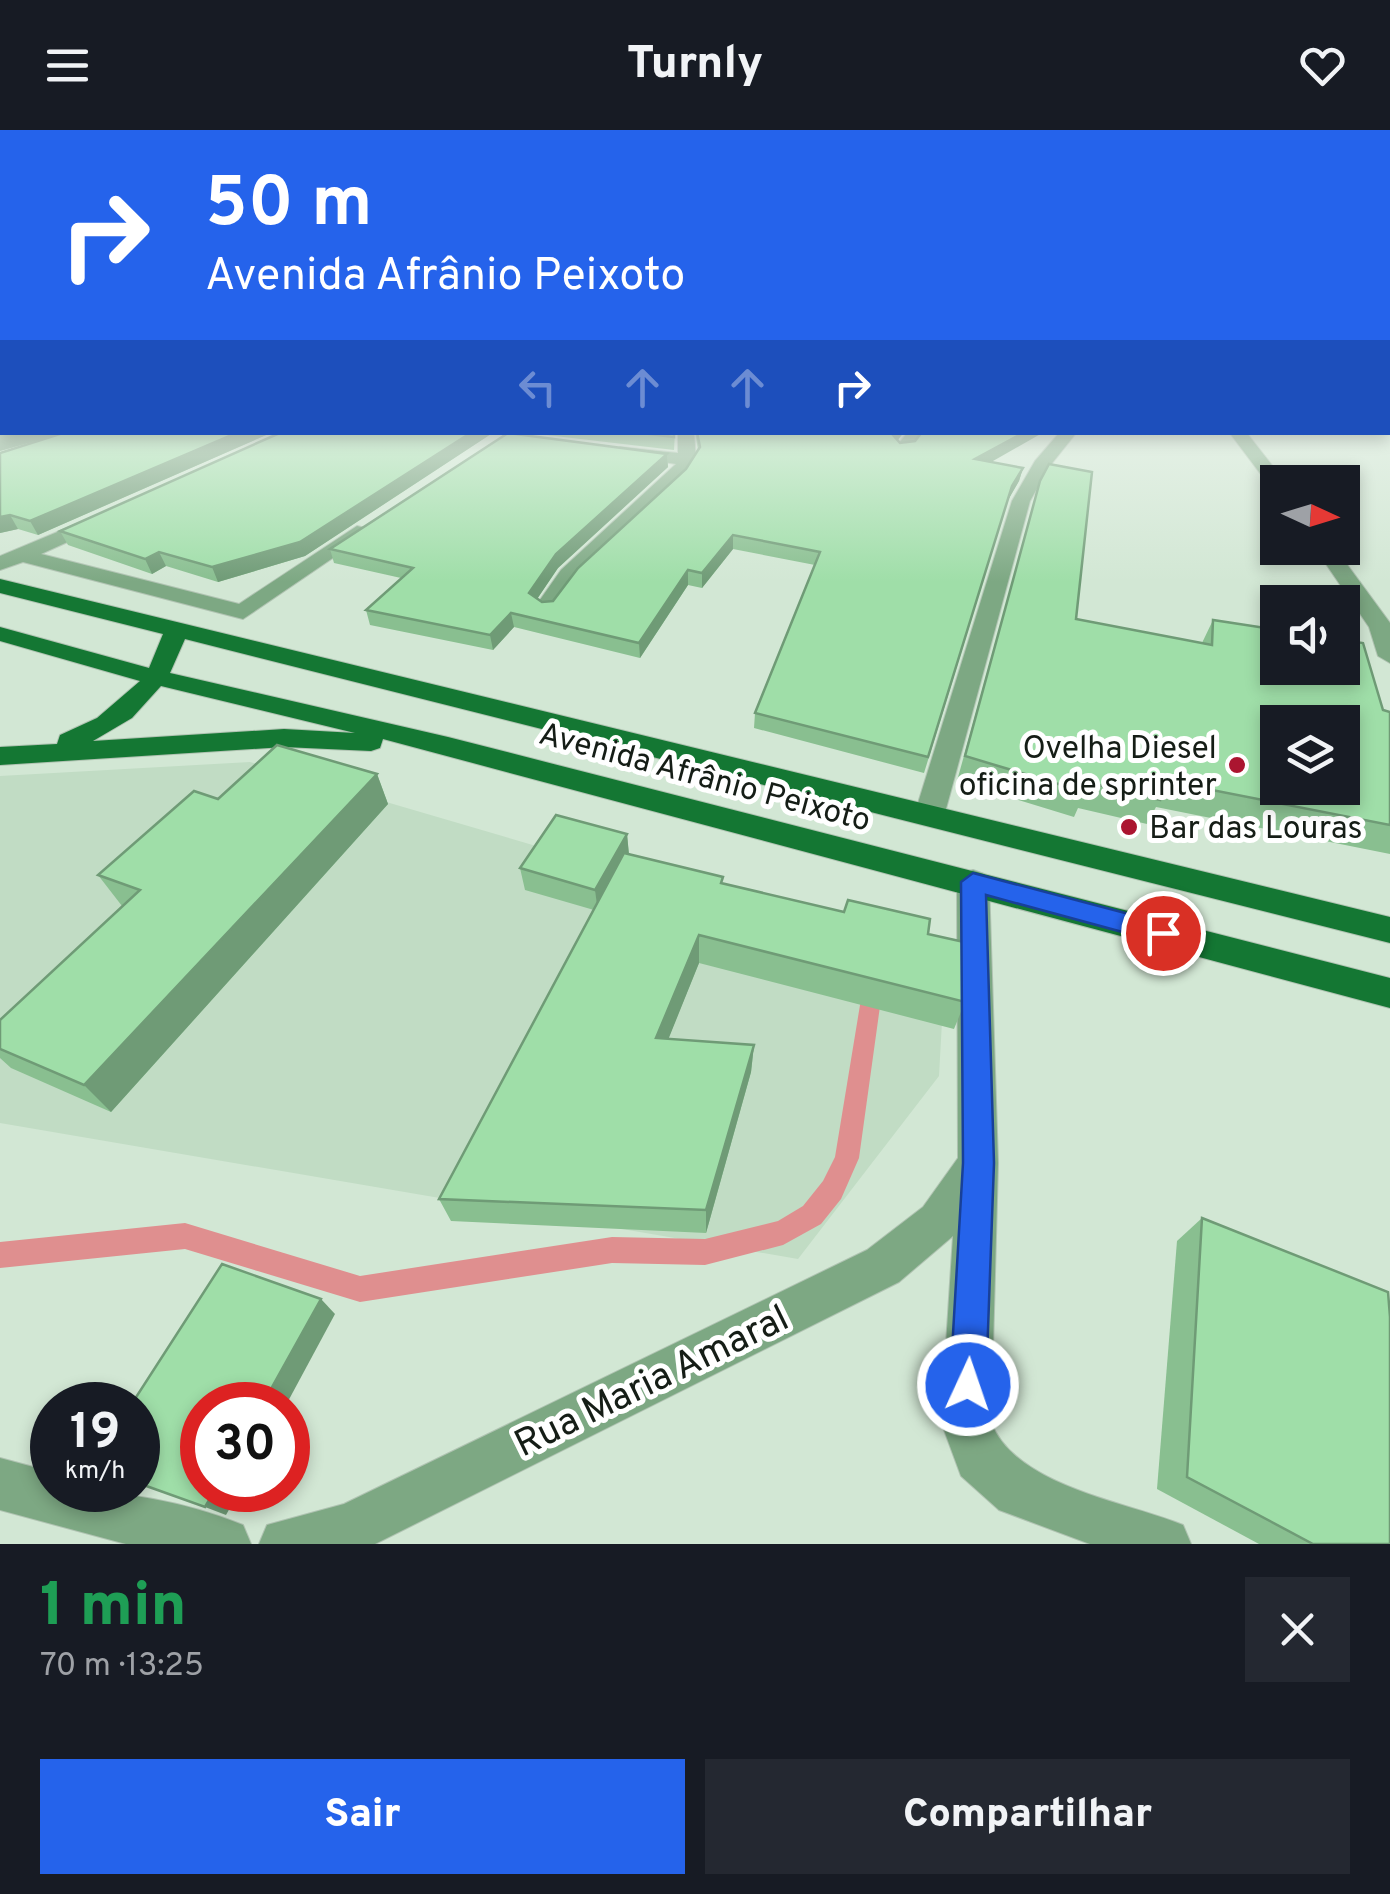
<!DOCTYPE html>
<html lang="pt">
<meta charset="utf-8">
<style>
:root{--surface:#171b24;--page:#242831;--text:#f1f3f6;--muted:#9ea1a6;--accent:#2563eb}
body{margin:0;font-family:Overpass,sans-serif;background:var(--page);color:var(--text);height:100vh;display:flex;flex-direction:column;font-size:38px;white-space:nowrap}
*{box-sizing:border-box;margin:0}
p{font-size:32px;color:var(--muted)}
.icon{flex:none;width:55px;height:55px;fill:none;stroke:currentColor;stroke-width:2;stroke-linecap:round;stroke-linejoin:round}
.map{position:relative;height:1414px;overflow:hidden}
.drawer{display:flex;flex-direction:column;background:var(--surface);flex:1}
.drawer>*{flex:none}
.banner{position:absolute;left:0px;top:0px;width:1390px;height:305px;box-shadow:0 5px 15px #0003;background:#2563eb;color:#fff;overflow:hidden}
.needle{width:65px;rotate:94deg}
.tools{position:absolute;left:1260px;top:335px;display:grid;gap:20px}
.tools a{display:grid;place-items:center;width:100px;height:100px;border-radius:0px;background:var(--surface);box-shadow:0 5px 15px #0003;font-size:50px}
.speed{position:absolute;left:30px;top:1252px;display:flex;gap:20px;font-size:50px;font-weight:700;text-align:center}
.speed>*{display:grid;place-content:center;width:130px;height:130px;border-radius:50%;background:var(--surface);box-shadow:0 5px 15px #0003;line-height:1}
.speed small{font-size:25px;font-weight:400}
.speed .limit{border:15px solid #d22;background:#fff;color:#111}
.pin{position:absolute;display:grid;place-items:center;width:85px;height:85px;color:#fff;margin:-42px;border:5px solid #fff;border-radius:50%;box-shadow:0 2px 10px #0007}
.me{position:absolute;width:110px;margin:-55px;rotate:3deg;stroke-linejoin:round;filter:drop-shadow(0 0 8px #0008)}
.turn{display:flex;align-items:center;gap:35px;height:210px;padding:0 40px;font-size:45px}
.turn .icon{width:130px;height:130px;stroke-width:2.5}
.turn b{display:block;font-size:70px;line-height:85px}
.lanes{display:flex;align-items:center;height:95px;padding:0 40px;background:#0003;justify-content:center;gap:50px;direction:ltr}
.lanes .off{opacity:.35}
.round{display:grid;place-items:center;flex:none;width:105px;height:105px;border-radius:0px;background:var(--page)}
.head{display:flex;align-items:center;justify-content:space-between;height:170px;padding:0 40px}
h1{font-size:60px;font-weight:800;line-height:75px;color:#1e9e55}
.action{display:flex;gap:20px;margin-top:auto;padding:20px 40px}
.action a{flex:1;height:115px;border-radius:0px;background:var(--accent);color:#fff;font-size:40px;font-weight:800;line-height:115px;text-align:center}
.action a+a{background:var(--page);color:var(--text)}
header{display:flex;justify-content:space-between;align-items:center;height:130px;padding:0 40px;background:var(--surface);font-size:45px;font-weight:800}
.map>svg:first-child{display:block}
.built{fill:#c1dcc4}
.lines{fill:none;stroke-linecap:round;stroke-linejoin:round}
.stream{fill:#df8f8f;fill-rule:evenodd}
.service-casing{stroke:#b0c3b2;stroke-width:2}
.minor-casing{stroke:#b0c3b2;stroke-width:2}
.primary-casing{stroke:#b0c3b2;stroke-width:2}
.service{fill:#7da883;fill-rule:evenodd}
.minor{fill:#7da883;fill-rule:evenodd}
.primary{fill:#147733;fill-rule:evenodd}
.wall{fill:#89bf90}
.shaded-wall{fill:#6f9b76}
.building{fill:#9fdea8;stroke:#6f9b76;stroke-width:2.5;fill-rule:evenodd}
.route{fill:#2563eb;stroke:#184099;stroke-width:2.5}
.poi-dot{fill:#ab1530;stroke:#fff;stroke-width:4}
.labels{text-anchor:middle;stroke-width:10;stroke-linejoin:round;paint-order:stroke}
.poi-label{font-size:32px;fill:#151d16;stroke:#fff;text-anchor:end}
.street-label{font-size:32px;fill:#151d16;stroke:#fff}
.near-street-label{font-size:38px;fill:#151d16;stroke:#fff}
</style>
<header><svg class="icon" aria-label="menu" viewBox="0 0 24 24"><path d="M4 6h16M4 12h16M4 18h16"/></svg>Turnly<svg class="icon" aria-label="heart" viewBox="0 0 24 24"><path d="M12 20l-8-8c-3-5 5-10 8-4 3-6 11-1 8 4z"/></svg></header>
<div class="map">
<svg width="1390" height="1414" viewBox="0 0 1390 1414">
<rect width="100%" height="100%" fill="#d2e7d4"/>
<path class="built" d="M250,632L536,716L946,820L939,946L798,1129L0,993V646Z"/>
<g class="lines">
<path class="stream" d="M871,860L878,863L881,869L859,1028L841,1069L821,1094L783,1115L705,1135L612,1133L360,1172L185,1119L0,1138V1112L185,1093L360,1146L612,1107L705,1109L778,1091L803,1076L823,1051L835,1027L861,869L864,863Z"/>
<defs>
<path id="service" d="M908,302H925L910,322H898L895,318Z"/>
<g id="minor">
<rect x="1388" y="265" width="2" height="10"/>
<path d="M678,302H694L696,330L683,350L577,450L554,482H538L535,477L561,440L676,334L620,325V317L678,323Z"/>
<path d="M1060,302H1077L1049,337L1030,371L944,686L939,693H919L914,686L1012,371L1035,331Z"/>
<path d="M1229,302H1246L1285,352H1278V360L1272,359Z"/>
<path d="M98,385L105,387V395L41,424L239,474L357,396L374,400L243,489L23,432L0,440V426Z"/>
<path d="M1315,418H1335L1390,493V533L1378,526L1369,497Z"/>
<path d="M973,740L984,744L989,752L998,1033L991,1292C1015,1356 1124,1371 1183,1395L1191,1414H1090L999,1380L961,1346L941,1292L953,1106L899,1152L375,1414H259L267,1395L344,1374L867,1120L923,1077L958,1028L957,752L962,744Z"/>
<path d="M0,1328L52,1342V1360C118,1360 181,1370 243,1395L251,1414H126L0,1380Z"/>
</g>
<path id="primary" d="M0,449L1390,787V813L185,509L170,543L448,607L1390,848V878L383,609L380,618L371,621L284,617L0,635V617L57,614L60,605L97,588L140,551L0,511V497L149,538L163,504L0,463ZM161,556L355,603L284,599L93,611L132,588Z"/>
</defs>
<use href="#service" class="service-casing"/>
<use href="#minor" class="minor-casing"/>
<use href="#primary" class="primary-casing"/>
<use href="#service" class="service"/>
<use href="#minor" class="minor"/>
<use href="#primary" class="primary"/>
</g>
<g class="wall">
<path d="M0,255L2,302H273L38,405L18,399L0,403V323L61,304L0,321Z"/>
<path d="M282,302H494L305,426L218,452L166,436L152,444L68,415L60,401Z"/>
<path d="M521,302H675L674,320Z"/>
<path d="M695,302H904L898,310L900,313L1023,338L1019,351L1008,370L924,643L754,598L755,583L815,435L733,419L702,458L688,455L640,528L514,497L493,520L370,495L366,480L401,448L334,433L330,419L667,324L668,337L558,438L537,469L542,472L553,471L686,339L698,320Z"/>
<path d="M1040,351L1076,489L1202,513L1213,490L1383,580L1390,582V724L1156,677L1147,694L1078,678L1074,687L957,651Z"/>
<path d="M377,644L388,674L111,982L11,938L0,928V890L122,776L98,745L218,669Z"/>
<path d="M627,704L629,724L723,753L928,804L965,872L954,899L699,833L668,909L754,915L751,942L706,1103L451,1091L439,1069L594,780L525,760L520,738Z"/>
<path d="M1202,1088L1390,1414H1259L1157,1359L1177,1111Z"/>
</g>
<g class="shaded-wall">
<path d="M14,302H67L0,321V306Z"/>
<path d="M239,302H273L38,405L30,391Z"/>
<path d="M472,302H494L305,426L218,452L212,437Z"/>
<path d="M896,302H904L891,318L893,305Z"/>
<path d="M1025,302H1044L972,343L975,329Z"/>
<path d="M667,324L668,337L558,438L531,478L529,463L556,424Z"/>
<path d="M1023,338L1019,351L1008,370L924,643L1012,356Z"/>
<path d="M10,385L18,399L0,403V387Z"/>
<path d="M733,405V419L702,458V443Z"/>
<path d="M159,422L166,436L152,444L145,429Z"/>
<path d="M688,440V455L640,528L639,513Z"/>
<path d="M511,483L514,497L493,520L490,505Z"/>
<path d="M377,644L388,674L111,982L84,955Z"/>
<path d="M627,704L629,726L598,782L595,760Z"/>
<path d="M699,805V833L658,935L656,908Z"/>
<path d="M754,915L751,942L706,1103V1080Z"/>
<path d="M321,1169L335,1184L286,1275H262Z"/>
<path d="M215,1360H240L226,1385L205,1377Z"/>
</g>
<g class="building">
<path d="M0,255H2V302H14L0,306Z"/>
<path d="M66,302H239L30,391L10,385L0,387V323Z"/>
<path d="M282,302H472L300,412L212,437L159,422L145,429L60,401Z"/>
<path d="M634,302H674V307Z"/>
<path d="M697,302H896L893,305L900,313L915,311L922,302H1025L975,329L1023,338L1012,356L928,627L755,583L820,422L733,405L702,443L688,440L639,513L511,483L490,505L366,480L413,438L330,419L508,303L667,324L556,424L529,463L542,472L553,471L578,438L686,339L700,317Z"/>
<path d="M1049,334L1092,342L1076,489L1212,515L1213,490L1278,500V538H1342V510L1363,513L1383,580L1390,582V695L1161,650L1160,670L1086,652L1085,662L965,626L1040,351ZM1278,592H1342V658H1278Z"/>
<path d="M277,615L377,644L84,955L0,919V890L140,760L98,745L194,661L218,669Z"/>
<path d="M556,685L627,704L595,760L520,738Z"/>
<path d="M624,723L723,747L721,753L844,782L848,770L930,789L928,804L964,812L965,872L699,805L656,908L754,915L706,1080L439,1069Z"/>
<path d="M1202,1088L1388,1162L1390,1187V1414H1313L1187,1347Z"/>
<path d="M222,1134L321,1169L262,1275H202V1360H215L205,1377L138,1353V1275H131Z"/>
</g>
<linearGradient id="sky" x2="0" y2="1"><stop stop-color="#a4a5c4"/><stop offset="0.56" stop-color="#ebf4ec"/><stop offset="1" stop-color="#ebf4ec" stop-opacity="0"/></linearGradient>
<rect width="1390" height="452" fill="url(#sky)"/>
<path class="route" d="M973,743L1163,793L1175,803L1163,813L986,765L994,1033L986,1255L981,1268L968,1273L955,1268L950,1255L963,1033L961,752Z"/>
<g class="poi-dot">
<circle cx="1237" cy="635" r="10"/>
<circle cx="1129" cy="697" r="10"/>
</g>
<g class="labels">
<g class="poi-label">
<text x="1217" y="628">Ovelha Diesel<tspan x="1217" dy="37">oficina de sprinter</tspan></text>
<text x="1149" y="708" text-anchor="start">Bar das Louras</text>
</g>
<g class="street-label">
<text transform="translate(705 646) rotate(15)" y="11">Avenida Afrânio Peixoto</text>
</g>
<g class="near-street-label">
<text transform="translate(651 1250) rotate(-26)" y="13">Rua Maria Amaral</text>
</g>
</g>
</svg>
<div class="tools">
<a><svg class="needle" viewBox="-14 -14 28 28"><path d="M0-13l5 13h-10z" fill="#e53935"/><path d="M0 13l5-13h-10z" fill="#9ea1a6"/></svg></a>
<a><svg class="icon" aria-label="sound" viewBox="0 0 24 24"><path d="M4 9h4l5-4v14l-5-4H4zM17 9q2 3 0 6"/></svg></a>
<a><svg class="icon" aria-label="layers" viewBox="0 0 24 24"><path d="M12 4l9 5-9 5-9-5zM3 14l9 5 9-5"/></svg></a>
</div>
<div class="speed"><div>19<small>km/h</small></div><div class="limit">30</div></div>
<div class="pin" style="left:1163px;top:803px;background:#d93025"><svg class="icon" aria-label="arrive" viewBox="0 0 24 24"><path d="M6 21V4h12l-3 4 3 4H6"/></svg></div>
<svg class="me" style="left:968px;top:1255px" viewBox="-20 -20 40 40"><circle r="17" fill="#2563eb" stroke="#fff" stroke-width="3"/><path d="M0-11L8 9 0 5-8 9z" fill="#fff"/></svg>
<div class="banner">
<div class="turn"><svg class="icon" aria-label="right" viewBox="0 0 24 24"><path d="M7 20v-9h11M14 6l5 5-5 5"/></svg><div><b>50 m</b>Avenida Afrânio Peixoto</div></div>
<div class="lanes"><svg class="icon off" aria-label="left" viewBox="0 0 24 24"><path d="M17 20v-9H6M10 6l-5 5 5 5"/></svg><svg class="icon off" aria-label="ahead" viewBox="0 0 24 24"><path d="M12 20V5M6 11l6-6 6 6"/></svg><svg class="icon off" aria-label="ahead" viewBox="0 0 24 24"><path d="M12 20V5M6 11l6-6 6 6"/></svg><svg class="icon" aria-label="right" viewBox="0 0 24 24"><path d="M7 20v-9h11M14 6l5 5-5 5"/></svg></div>
</div>
</div>
<section class="drawer">
<div class="head"><div><h1>1 min</h1><p>70 m · 13:25</p></div><a class="round"><svg class="icon" aria-label="close" viewBox="0 0 24 24"><path d="M6 6l12 12M18 6L6 18"/></svg></a></div>
<div class="action"><a>Sair</a><a>Compartilhar</a></div>
</section>
